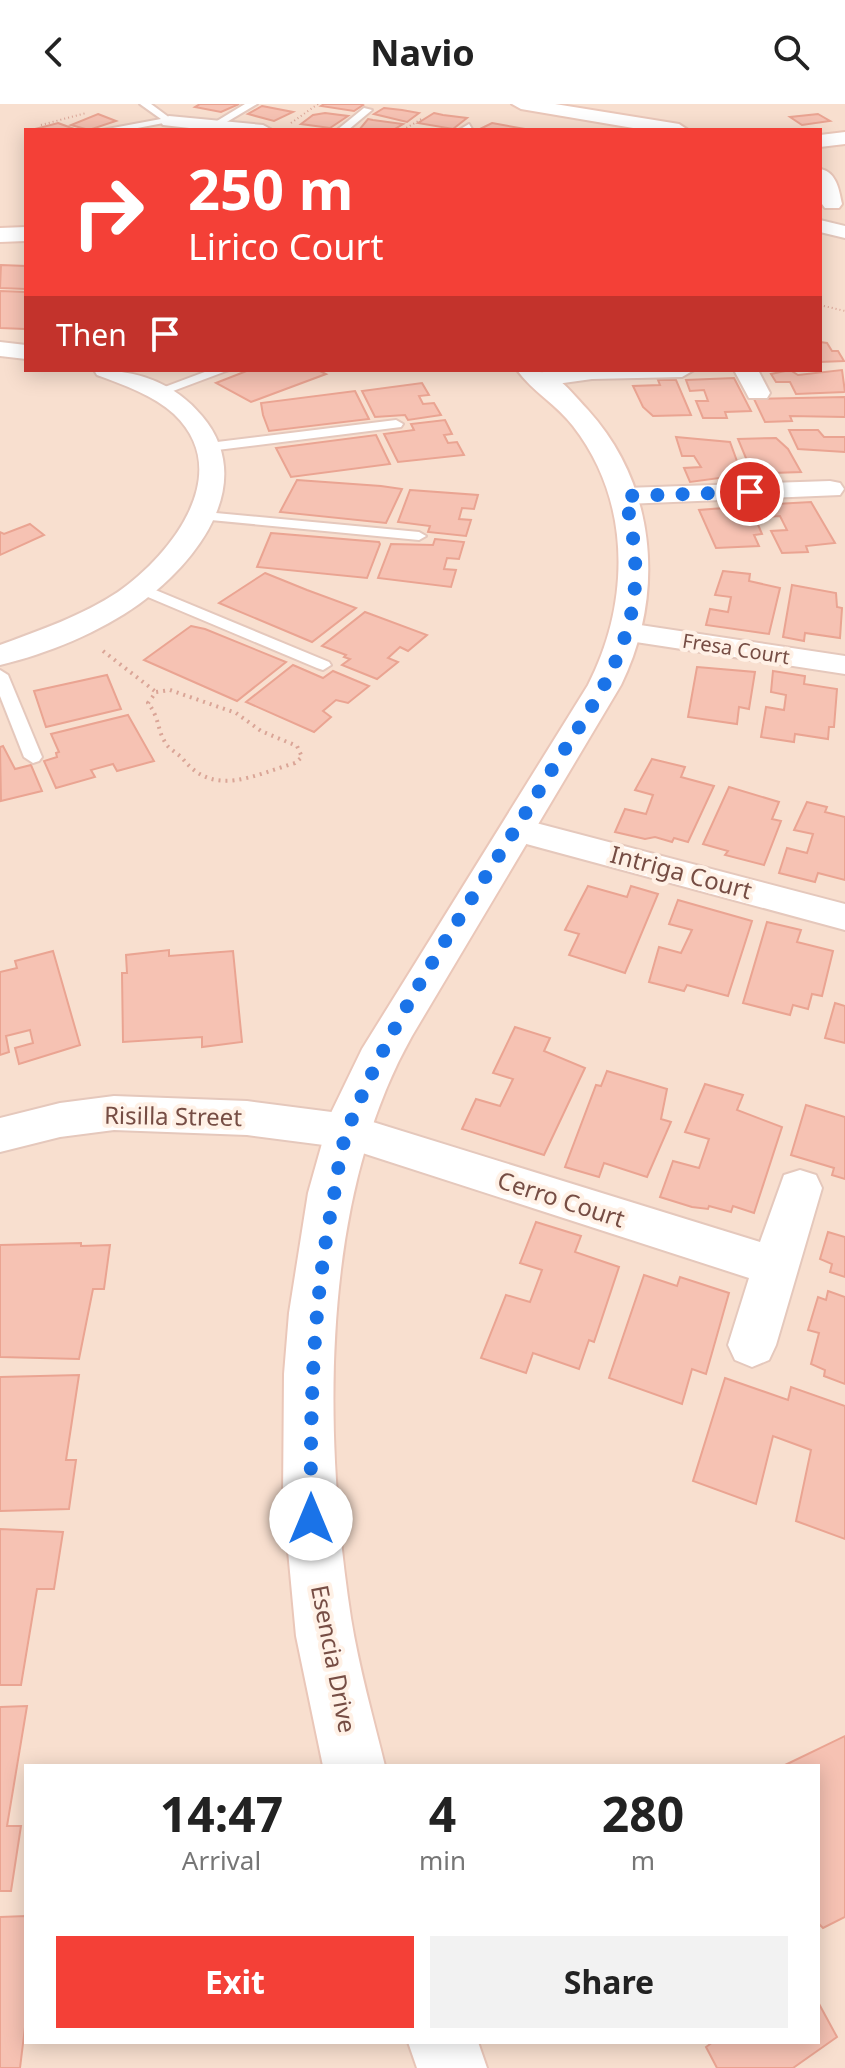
<!DOCTYPE html>
<style>
:root{--surface:#fff;--page:#f2f2f2;--text:#222;--muted:#767676;--accent:#f44037}
body{margin:0;font-family:"Noto Sans",sans-serif;background:var(--page);color:var(--text);height:100vh;display:flex;flex-direction:column;font-size:30px;white-space:nowrap}
*{box-sizing:border-box;margin:0}
p{font-size:26px;color:var(--muted)}
.icon{flex:none;width:44px;height:44px;fill:none;stroke:currentColor;stroke-width:2;stroke-linecap:round;stroke-linejoin:round}
.map{position:relative;flex:1;overflow:hidden}
.details{position:absolute;left:24px;top:1660px;width:796px;height:280px;display:flex;flex-direction:column;background:var(--surface);border-radius:0px;box-shadow:0 4px 20px #0003}
.details>*{flex:none}
.hud{position:absolute;left:24px;top:24px;width:798px;height:244px;border-radius:0px;box-shadow:0 4px 20px #0003;background:#f44037;color:#fff;overflow:hidden}
.pin{position:absolute;display:grid;place-items:center;width:68px;height:68px;color:#fff;margin:-34px;border:4px solid #fff;border-radius:50%;box-shadow:0 2px 8px #0007}
.me{position:absolute;width:88px;margin:-44px;rotate:0deg;stroke-linejoin:round;filter:drop-shadow(0 0 6px #0008)}
.turn{display:flex;align-items:center;gap:28px;height:168px;padding:0 32px;font-size:36px}
.turn .icon{width:104px;height:104px;stroke-width:2.5}
.turn b{display:block;font-size:56px;line-height:68px}
.then{display:flex;align-items:center;height:76px;padding:0 32px;background:#0003;gap:16px;font-size:30px}
.eta{display:flex;justify-content:space-evenly;align-items:center;height:136px;text-align:center}
.eta b{font-size:48px;font-weight:700;line-height:56px}
.button{display:flex;gap:16px;margin-top:auto;padding:16px 32px}
.button a{flex:1;height:92px;border-radius:0px;background:var(--accent);color:#fff;font-size:32px;font-weight:700;line-height:92px;text-align:center}
.button a+a{background:var(--page);color:var(--text)}
header{display:flex;justify-content:space-between;align-items:center;height:104px;padding:0 32px;background:var(--surface);font-size:36px;font-weight:700}
.map>svg:first-child{display:block}
.residential{fill:#f8dfcf;fill-rule:evenodd}
.building{fill:#f6c2b3;stroke:#eaa492;stroke-width:2}
.lines{fill:none;stroke-linecap:round;stroke-linejoin:round}
.lane-casing{stroke:#e5c8bc;stroke-width:4}
.street-casing{stroke:#e5c8bc;stroke-width:4}
.secondary-casing{stroke:#eac7b9;stroke-width:4}
.path-far1{stroke:#daa597;stroke-width:2;stroke-dasharray:1 3;stroke-linecap:butt}
.path{stroke:#daa597;stroke-width:4;stroke-dasharray:2 5;stroke-linecap:butt}
.lane{fill:#fff;fill-rule:evenodd}
.street{fill:#fff;fill-rule:evenodd}
.secondary{fill:#fff;fill-rule:evenodd}
.route{stroke:#1a73e8;stroke-width:14;stroke-dasharray:0 25.2}
.labels{text-anchor:middle;stroke-width:8;stroke-linejoin:round;paint-order:stroke}
.far-street-label{font-size:20px;fill:#764d44;stroke:#fff1e6}
.street-label{font-size:24px;fill:#764d44;stroke:#fff1e6}
</style>
<header><svg class="icon" aria-label="back" viewBox="0 0 24 24"><path d="M15 5l-7 7 7 7"/></svg>Navio<svg class="icon" aria-label="search" viewBox="0 0 24 24"><circle cx="10" cy="10" r="6"/><path d="M15 15l6 6"/></svg></header>
<div class="map">
<svg width="845" height="1964" viewBox="0 0 845 1964">
<rect width="100%" height="100%" fill="#feecde"/>
<path class="residential" d="M0,0H845V1964H0ZM26,26H820V266H26ZM26,1662H818V1938H26Z"/>
<g class="building">
<path d="M200,0H239L221,8L195,3Z"/>
<path d="M324,0H361L363,1L354,7L321,2Z"/>
<path d="M262,2L293,8L274,17L248,10Z"/>
<path d="M384,4L402,6L419,9L407,18L374,10Z"/>
<path d="M325,9L348,12L330,24L301,20L313,11Z"/>
<path d="M434,9L443,11L467,14L453,25L418,19Z"/>
<path d="M98,10L116,17L89,26L71,21Z"/>
<path d="M818,10L830,17L802,21L790,13Z"/>
<path d="M368,15L373,16L403,20L393,26H359Z"/>
<path d="M58,19L77,26H31L43,23Z"/>
<path d="M492,19L525,25L478,26Z"/>
<path d="M1,161L26,162V185L0,184Z"/>
<path d="M0,187L26,188L25,225L0,224Z"/>
<path d="M820,238L827,239L832,247H838L844,257L820,258Z"/>
<path d="M249,266H318L326,270L251,298L216,279Z"/>
<path d="M790,266L798,271L842,266L845,288L796,290L790,278H776L771,270Z"/>
<path d="M734,274L751,307L725,308L727,314H703L696,297H708L704,286L690,287L686,276Z"/>
<path d="M658,276H676L691,311L653,312L643,303L633,282L660,281Z"/>
<path d="M422,279L429,291L419,292L423,300L434,299L441,311L408,316L405,311L375,313L362,287Z"/>
<path d="M355,287L369,315L269,327L263,311L261,299Z"/>
<path d="M845,293V313L790,312L792,317L765,318L754,295Z"/>
<path d="M445,316L452,330L444,331L448,339L457,338L464,351L398,358L384,330L414,326L411,320Z"/>
<path d="M789,326H818L824,333H845V348L798,345Z"/>
<path d="M376,331L390,360L291,373L276,344Z"/>
<path d="M676,333L730,338L742,371L690,378L684,364L701,363L694,352H682Z"/>
<path d="M776,334L788,345L801,368L772,369L774,375L755,376L738,335Z"/>
<path d="M297,376L381,382L402,385L386,419L280,408Z"/>
<path d="M410,386L478,391L474,405L462,404L459,415L471,416L466,432L428,428L430,422L398,418Z"/>
<path d="M811,398L835,439L806,442L808,448L782,449L771,427L787,426L780,412L765,413L759,401Z"/>
<path d="M750,402L762,430L754,431L759,442L716,444L699,406Z"/>
<path d="M30,420L44,431L0,451V428L4,430Z"/>
<path d="M271,429L379,438L380,440L367,474L257,463Z"/>
<path d="M435,435L464,438L459,455L447,454L444,465L456,466L451,483L378,474L391,440L433,441Z"/>
<path d="M723,467L750,470L749,477L780,484L769,530L706,521L710,505L728,508L731,493L715,491Z"/>
<path d="M265,469L307,486L356,504L312,538L219,499Z"/>
<path d="M792,481L836,489L837,503L842,504L840,534L805,529L804,537L783,533Z"/>
<path d="M365,508L427,531L408,547L400,543L388,554L398,558L377,575L342,561L350,555L344,553L346,551L322,542Z"/>
<path d="M191,522L205,525L286,558L237,597L144,556Z"/>
<path d="M293,561L323,574L333,567L369,582L348,599L336,596L323,607L331,613L314,628L246,598Z"/>
<path d="M697,563L755,568L749,605L739,603L737,620L688,613Z"/>
<path d="M773,567L805,572L804,580L837,585L834,623H829L828,635L795,630L794,638L761,633L766,603L784,606L786,591L771,588Z"/>
<path d="M107,571L121,605L46,623L34,587Z"/>
<path d="M128,611L154,657L117,667L113,660L91,666L95,673L56,684L44,657L57,653L56,649L59,648L51,630Z"/>
<path d="M3,642L15,665L31,661L42,687L1,697L0,643Z"/>
<path d="M652,655L685,663L681,673L714,682L688,738L674,734L672,738L655,733L645,735L615,728L625,705L646,710L653,691L635,686Z"/>
<path d="M729,683L779,698L772,715L781,717L764,761L725,751L728,747L703,740Z"/>
<path d="M807,698L827,703L825,708L845,713V776L818,769L815,778L779,769L787,744L807,749L813,730L794,726Z"/>
<path d="M588,782L627,793L631,782L658,790L625,869L569,851L579,830L565,826Z"/>
<path d="M678,796L752,817L728,892L687,881L684,887L649,878L659,843L681,849L692,826L669,820Z"/>
<path d="M767,818L801,826L797,838L833,847L822,892L812,890L808,905L793,901L790,911L743,899Z"/>
<path d="M169,846V852L233,847L242,938L202,943V933L123,938L122,869H127L126,851Z"/>
<path d="M53,847L80,941L19,960L15,944L33,939L30,926L6,932L9,948L0,951V868L17,864L15,857Z"/>
<path d="M835,899L845,902V939L825,934Z"/>
<path d="M515,923L550,934L544,947L585,964L544,1051L462,1025L476,995L500,1002L513,975L493,969Z"/>
<path d="M607,967L667,985L661,1015L671,1018L647,1073L604,1059L599,1073L565,1063L596,981L601,982Z"/>
<path d="M705,980L743,991L737,1006L782,1023L754,1109L733,1102L731,1108L709,1102L708,1105L692,1103L660,1093L673,1057L699,1064L709,1035L685,1028Z"/>
<path d="M806,1001L845,1013V1075L832,1071L834,1064L791,1051Z"/>
<path d="M536,1118L581,1132L575,1148L619,1163L594,1238L589,1236L579,1265L533,1249L526,1269L481,1254L506,1191L530,1198L542,1166L520,1159Z"/>
<path d="M828,1128L845,1133V1173L830,1168L832,1160L820,1155Z"/>
<path d="M81,1139V1142L110,1141L104,1185H93L79,1255L0,1253V1141Z"/>
<path d="M644,1171L677,1182L680,1173L729,1189L706,1270L692,1265L682,1300L609,1274Z"/>
<path d="M828,1187L845,1193V1280L824,1272L825,1266L811,1260L819,1229L808,1226L818,1193L826,1196Z"/>
<path d="M79,1271L66,1356H76L69,1405L0,1407V1273Z"/>
<path d="M725,1274L788,1296L791,1283L845,1302V1435L796,1417L811,1346L773,1332L756,1400L693,1377Z"/>
<path d="M0,1425L63,1428L54,1485H37L21,1581H0Z"/>
<path d="M27,1602L7,1722H21L11,1787H0V1603Z"/>
<path d="M845,1632V1813L823,1824L818,1819V1662H783Z"/>
<path d="M26,1812V1915L20,1964H0V1813Z"/>
<path d="M818,1898L837,1933L793,1964H717L706,1943L713,1938H818Z"/>
</g>
<g class="lines">
<defs>
<g id="lane">
<path d="M140,0H151L174,17L127,26H102L161,15Z"/>
<path d="M245,0H257L220,22L212,20Z"/>
<path d="M364,4L372,6L348,26H337Z"/>
<path d="M469,20L472,25L459,26Z"/>
<path d="M210,266H229L165,290L154,287Z"/>
<path d="M396,316L403,320L401,323L209,347L202,343L209,339Z"/>
<path d="M205,408L419,428L426,432L419,436L200,415V409Z"/>
<path d="M141,480L329,558L331,561L323,566L317,564L136,488V482Z"/>
<path d="M0,566L8,571L42,653L39,657L33,659L24,653L0,592Z"/>
</g>
<g id="street">
<path d="M169,12L263,21L272,26H207L163,21L160,17Z"/>
<path d="M820,116L845,122V134L820,128Z"/>
<path d="M0,238L26,241V255L0,252Z"/>
<path d="M94,266C136,266 174,278 202,312C258,378 198,458 139,500C100,528 47,550 0,561V541C40,526 82,512 118,488C171,451 236,369 174,310C153,291 124,281 97,271Z"/>
<path d="M554,266H694L682,273L592,275L542,282L530,275L533,270Z"/>
<path d="M734,266H758L770,289L767,294H749Z"/>
<path d="M830,377L840,379L844,385L840,391L625,400L615,398L611,392L615,386L625,384Z"/>
<path d="M627,519L845,552V570L616,535L612,528L616,521Z"/>
<path d="M517,714L845,800V826L504,734L499,726L504,718Z"/>
<path d="M114,992L247,997L347,1010L760,1138L784,1071L800,1066L816,1071L822,1084L776,1241L769,1256L752,1263L735,1256L728,1241L749,1174L347,1044L247,1031L114,1026L60,1033L0,1048V1014L60,999Z"/>
</g>
<g id="secondary">
<path d="M512,0H555L679,20L688,26H645L521,5Z"/>
<path d="M845,28V40L820,43V31Z"/>
<path d="M821,65C837,69 839,86 842,100L839,104H825L822,100Z"/>
<path d="M26,123V137L0,138V124Z"/>
<path d="M517,266C557,266 562,278 588,306C657,382 665,491 621,581L412,932C319,1097 323,1331 351,1514C359,1564 373,1613 385,1662H323L296,1532L283,1393L284,1270L289,1209L308,1089L330,1011L362,945L588,581C630,499 632,398 573,322C557,301 532,287 517,266Z"/>
<path d="M408,1938H478L487,1964H417Z"/>
</g>
</defs>
<use href="#lane" class="lane-casing"/>
<use href="#street" class="street-casing"/>
<use href="#secondary" class="secondary-casing"/>
<g class="path-far1">
<path d="M291,19L318,0"/>
<path d="M41,21L86,9"/>
<path d="M403,26L423,14"/>
<path d="M820,201L845,207"/>
</g>
<g class="path">
<path d="M103,547L156,588"/>
<path d="M170,586L236,609L261,627L297,642L302,653L295,659C254,671 214,694 183,655C178,649 168,645 165,638C157,625 160,615 148,599L156,588Z"/>
</g>
<use href="#lane" class="lane"/>
<use href="#street" class="street"/>
<use href="#secondary" class="secondary"/>
</g>
<g class="lines">
<path class="route" d="M311,1415C310,1310 312,1205 332,1102C337,1077 339,1048 348,1025C397,899 479,788 548,672C576,626 610,582 626,529C641,483 636,438 625,392L750,388"/>
</g>
<g class="labels">
<g class="far-street-label">
<text transform="translate(736 545) rotate(9)" y="7">Fresa Court</text>
</g>
<g class="street-label">
<text transform="translate(681 769) rotate(15)" y="8">Intriga Court</text>
<text transform="translate(173 1013) rotate(1)" y="8">Risilla Street</text>
<text transform="translate(561 1096) rotate(18)" y="8">Cerro Court</text>
<text transform="translate(333 1555) rotate(79)" y="8">Esencia Drive</text>
</g>
</g>
</svg>
<div class="pin" style="left:750px;top:388px;background:#d93025"><svg class="icon" aria-label="arrive" viewBox="0 0 24 24"><path d="M6 21V4h12l-3 4 3 4H6"/></svg></div>
<svg class="me" style="left:311px;top:1415px" viewBox="-20 -20 40 40"><circle r="19" fill="#fff"/><path d="M0-13L10 11 0 6-10 11z" fill="#1a73e8"/></svg>
<div class="hud">
<div class="turn"><svg class="icon" aria-label="right" viewBox="0 0 24 24"><path d="M7 20v-9h11M14 6l5 5-5 5"/></svg><div><b>250 m</b>Lirico Court</div></div>
<div class="then">Then<svg class="icon" aria-label="arrive" viewBox="0 0 24 24"><path d="M6 21V4h12l-3 4 3 4H6"/></svg></div>
</div>
<section class="details">
<div class="eta">
<div><b>14:47</b><p>Arrival</p></div>
<div><b>4</b><p>min</p></div>
<div><b>280</b><p>m</p></div>
</div>
<div class="button"><a>Exit</a><a>Share</a></div>
</section>
</div>
